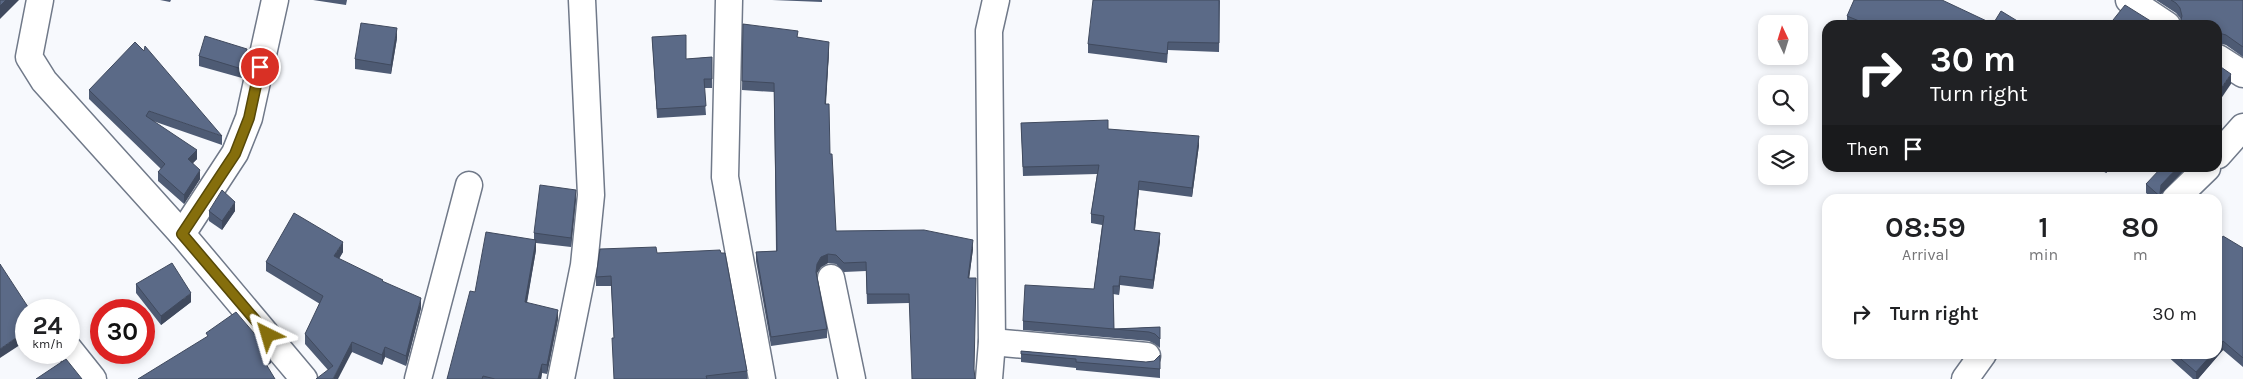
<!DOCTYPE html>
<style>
:root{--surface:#fff;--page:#f2f2f2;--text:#202124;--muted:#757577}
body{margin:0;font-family:Karla,sans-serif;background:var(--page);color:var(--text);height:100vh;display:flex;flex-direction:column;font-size:19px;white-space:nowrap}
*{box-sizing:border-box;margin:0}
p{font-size:16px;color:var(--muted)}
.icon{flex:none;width:28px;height:28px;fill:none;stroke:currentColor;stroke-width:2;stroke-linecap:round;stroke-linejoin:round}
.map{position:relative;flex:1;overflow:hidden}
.panel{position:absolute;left:1822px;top:194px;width:400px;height:165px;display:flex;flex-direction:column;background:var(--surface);border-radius:15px;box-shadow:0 2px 8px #0003}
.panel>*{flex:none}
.guide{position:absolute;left:1822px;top:20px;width:400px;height:152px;border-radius:15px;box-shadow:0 2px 8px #0003;background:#202124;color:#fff;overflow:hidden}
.needle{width:32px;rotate:356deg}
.buttons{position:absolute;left:1758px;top:15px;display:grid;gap:10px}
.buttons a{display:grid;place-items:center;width:50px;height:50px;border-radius:10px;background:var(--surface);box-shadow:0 2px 8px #0003;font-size:25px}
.speed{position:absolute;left:15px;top:299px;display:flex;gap:10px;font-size:25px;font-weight:700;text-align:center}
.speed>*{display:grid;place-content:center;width:65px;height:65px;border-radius:50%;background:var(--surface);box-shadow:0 2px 8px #0003;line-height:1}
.speed small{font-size:12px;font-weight:400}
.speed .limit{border:8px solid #d22;background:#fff;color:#111}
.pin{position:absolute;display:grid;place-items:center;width:42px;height:42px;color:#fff;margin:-21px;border:2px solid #fff;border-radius:50%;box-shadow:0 1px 5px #0007}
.me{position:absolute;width:55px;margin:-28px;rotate:320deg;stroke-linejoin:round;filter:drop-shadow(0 0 4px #0008)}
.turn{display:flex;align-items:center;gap:18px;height:105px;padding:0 25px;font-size:22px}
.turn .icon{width:65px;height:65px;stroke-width:2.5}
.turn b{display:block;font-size:35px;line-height:42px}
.then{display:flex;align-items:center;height:48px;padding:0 25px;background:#0003;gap:10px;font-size:19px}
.eta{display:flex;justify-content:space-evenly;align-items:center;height:85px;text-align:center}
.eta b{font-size:30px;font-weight:600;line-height:35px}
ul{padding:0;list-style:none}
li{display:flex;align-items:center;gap:15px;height:70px;padding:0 25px}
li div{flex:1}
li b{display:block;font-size:19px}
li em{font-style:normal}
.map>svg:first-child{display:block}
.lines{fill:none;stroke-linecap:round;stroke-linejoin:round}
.minor-casing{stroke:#707989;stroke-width:29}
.minor{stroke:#fff;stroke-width:26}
.wall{fill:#4e5b74}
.shaded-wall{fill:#404a5e}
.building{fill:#5b6a87;stroke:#404a5e}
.route-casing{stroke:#564808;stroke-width:12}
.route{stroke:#856e0c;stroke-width:9}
</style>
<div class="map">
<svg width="2243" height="379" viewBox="0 0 2243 379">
<rect width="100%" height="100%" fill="#f7f9fd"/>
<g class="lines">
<defs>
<g id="minor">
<path d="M40,0L29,57L44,81L182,234L304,379"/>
<path d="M729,0L725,177L762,379"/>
<path d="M2129,0L2167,25"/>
<path d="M2218,58L2243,74"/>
<path d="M2218,155L2243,127"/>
<path d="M2175,199L2207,168"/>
<path d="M182,234L235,153L249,118L275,0"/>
<path d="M831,278L852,379"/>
<path d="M992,342L1147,356"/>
<path d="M69,349L93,379"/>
<path d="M418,379L469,185"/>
<path d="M561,379L584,265L591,195L582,0"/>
<path d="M989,379L992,342L989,31L996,0"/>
<path d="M1965,379L1983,354"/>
</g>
</defs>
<use href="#minor" class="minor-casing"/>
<use href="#minor" class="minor"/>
</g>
<g class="wall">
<path d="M160,0H171L170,2Z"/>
<path d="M313,0H347L346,5Z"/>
<path d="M772,0H822V2Z"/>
<path d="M1220,0L1219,52L1168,50L1167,63L1088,53V44Z"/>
<path d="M2156,0H2243V57L2226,45L2219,43H2218V25L2180,23L2181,20L2180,18L2176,13Z"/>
<path d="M1847,16L1993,24L2024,25H1847Z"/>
<path d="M743,24L798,37L829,52L826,104L836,231L973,249L969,278L909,303L867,304L866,271L844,272L836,264L828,263L821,267L817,273V275L827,329V338L771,346L756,261V252L776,251L774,92L742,90Z"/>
<path d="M652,37L686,59L712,57V88H704L706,115L657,118Z"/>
<path d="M397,38L391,74L355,69V59Z"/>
<path d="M199,56L247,58L242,78L199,66Z"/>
<path d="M89,90L222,136V145L153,121L197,159L193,163L200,179L184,204L158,181V172L161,169L89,99Z"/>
<path d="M1021,123L1108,129L1199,145L1192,197L1139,190L1135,230L1160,241L1153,289L1120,285L1119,295L1113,294L1114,329L1160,327V348L1155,344L1149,341L1023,330V321L1094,289L1102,225L1091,223V214L1097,174L1023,176Z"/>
<path d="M2098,168H2111L2106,173Z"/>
<path d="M2186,168L2161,194L2163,199H2153L2146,193V184Z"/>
<path d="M576,199L571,247L536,243V250L527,303L558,319L547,374L542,373L541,379H447L475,292L534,240V233Z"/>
<path d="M209,211H235L222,230L209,221Z"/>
<path d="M2243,248V367L2223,350L2198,379H2193L2165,354H2218Z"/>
<path d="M343,252L339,259L383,282L421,308L406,366L385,357L382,365L352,352L328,370L305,344V334L320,304L266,271V262Z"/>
<path d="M657,253H721L747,371V379H614V338L611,286H596V277Z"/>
<path d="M136,284L191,302L161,325L136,293Z"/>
<path d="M1021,351L1146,362L1154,361L1160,355V378L1076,370V368L1021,362Z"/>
<path d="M2150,354H2159L2155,358Z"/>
</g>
<g class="shaded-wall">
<path d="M6,0H19L0,19V6Z"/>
<path d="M397,28V38L391,74V65Z"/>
<path d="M829,42V52L825,113V104Z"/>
<path d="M247,49V58L242,78V69Z"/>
<path d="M2231,74V84L2218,103V93Z"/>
<path d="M1199,136V145L1192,197V188Z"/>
<path d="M197,150V159L188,168V159Z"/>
<path d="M2106,168H2111L2106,173Z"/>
<path d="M2177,168H2186L2161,194V185Z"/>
<path d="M200,170V179L184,204V195Z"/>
<path d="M1139,181V190L1134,239V230Z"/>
<path d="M576,190V199L571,247V238Z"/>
<path d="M235,202V211L222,230V221Z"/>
<path d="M1160,233V241L1153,289V280Z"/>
<path d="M536,240V250L525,312V302Z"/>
<path d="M973,240V249L968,287V278Z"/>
<path d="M343,242V252L334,266V256Z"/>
<path d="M828,254V263L821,267L817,273L816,281L817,264L821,257Z"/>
<path d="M1120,276V285L1119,295V286Z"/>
<path d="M191,293V302L161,325V316Z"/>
<path d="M421,298V308L406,366V356Z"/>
<path d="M558,310V319L547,374V365Z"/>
<path d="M26,331V341L0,358V349Z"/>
<path d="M2223,341V350L2198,379H2196V372L2212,354H2218V347Z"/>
<path d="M352,342V352L338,379H333Z"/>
<path d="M385,347V357L382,365V355Z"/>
<path d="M271,353V363L263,369V359Z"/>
<path d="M2155,354H2159L2155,358Z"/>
<path d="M542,364V373L541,379H538Z"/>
</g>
<g class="building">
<path d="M0,0H6L0,6Z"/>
<path d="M1093,0H1219V43L1168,42L1167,54L1088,44Z"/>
<path d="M1854,0H1942L1993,24L2001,11L2024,25H1869L1847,16Z"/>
<path d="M2171,0H2243V47L2226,35L2219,33L2218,34V25H2178L2180,23L2182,16L2180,8L2176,3Z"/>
<path d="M2125,5L2157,25H2109Z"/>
<path d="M361,23L397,28L391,65L355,59Z"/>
<path d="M743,24L798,31L797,37L829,42L825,104H829L830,154H832L836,231L924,230L973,240L968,278H976L974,369L975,379H912L909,294H867L866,262L844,263L836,255L828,254L821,257L817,264L816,272L827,329L771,337L756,252L777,251L774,83L742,81Z"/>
<path d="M686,35V59L712,57V79H704L706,106L657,109L652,37Z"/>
<path d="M205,36L247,49L242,69L199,56Z"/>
<path d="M135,42L144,51L145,46L222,136L149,111L146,116L197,150L188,159L200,170L184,195L158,172L165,164L89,90Z"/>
<path d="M2218,65L2231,74L2218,93Z"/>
<path d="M1108,120V129L1199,136L1192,188L1139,181L1134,230L1160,233L1153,280L1120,276L1119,286H1113L1114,329L1023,321L1025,285L1094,289L1104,216L1091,214L1099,165L1023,167L1021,123Z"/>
<path d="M2161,168H2177L2161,185L2160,193L2163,199L2146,184Z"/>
<path d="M540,185L576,190L571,238L534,233Z"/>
<path d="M222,190L235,202L222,221L209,211Z"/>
<path d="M294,213L343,242L334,256L383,280L382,281L421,298L406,356L385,347L382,355L352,342L333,379H316L333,366L305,334L323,296L266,262Z"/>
<path d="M486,232L536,240L525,302L558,310L547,365L542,364L538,379H495L483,376L482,379H447L470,291L475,292Z"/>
<path d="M2223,236L2243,248V358L2223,341L2218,347V245Z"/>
<path d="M656,247L657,253L720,250L721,253H725L747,371L706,376L707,379H614L612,338H614L611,276L596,277L600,249Z"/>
<path d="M172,263L191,293L161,316L136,284Z"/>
<path d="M0,264L30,310H26V331L0,349Z"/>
<path d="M236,312L271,353L263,359L275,379H138L208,336L206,333Z"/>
<path d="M1160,327V339L1155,334L1149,332L1114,329Z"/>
<path d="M1021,351L1146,362L1154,361L1160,355V369L1076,362V359L1021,354Z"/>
<path d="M2175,354H2212L2196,372Z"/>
<path d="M66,359L82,379H36Z"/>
</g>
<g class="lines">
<defs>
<path id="route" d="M260,67L249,118L235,154L182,234L268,335"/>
</defs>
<use href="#route" class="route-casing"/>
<use href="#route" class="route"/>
</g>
</svg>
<div class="buttons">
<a><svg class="needle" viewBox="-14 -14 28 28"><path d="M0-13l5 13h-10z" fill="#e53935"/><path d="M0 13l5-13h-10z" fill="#757577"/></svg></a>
<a><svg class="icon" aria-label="search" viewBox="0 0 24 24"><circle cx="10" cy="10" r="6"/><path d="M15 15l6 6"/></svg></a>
<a><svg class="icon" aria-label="layers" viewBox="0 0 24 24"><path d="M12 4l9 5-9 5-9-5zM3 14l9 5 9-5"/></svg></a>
</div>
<div class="speed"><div>24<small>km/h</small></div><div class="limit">30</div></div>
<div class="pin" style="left:260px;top:67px;background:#d93025"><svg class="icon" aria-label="arrive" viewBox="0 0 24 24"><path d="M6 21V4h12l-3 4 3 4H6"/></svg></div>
<svg class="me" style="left:268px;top:335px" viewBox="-20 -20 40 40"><path d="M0-17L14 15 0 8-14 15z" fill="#856e0c" stroke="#fff" stroke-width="4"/></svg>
<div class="guide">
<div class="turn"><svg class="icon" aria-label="right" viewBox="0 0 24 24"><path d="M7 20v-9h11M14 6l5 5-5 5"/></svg><div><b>30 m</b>Turn right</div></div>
<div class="then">Then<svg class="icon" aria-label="arrive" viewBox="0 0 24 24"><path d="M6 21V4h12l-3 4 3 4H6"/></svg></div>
</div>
<section class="panel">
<div class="eta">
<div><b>08:59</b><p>Arrival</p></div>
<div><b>1</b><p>min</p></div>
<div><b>80</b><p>m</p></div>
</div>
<ul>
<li><svg class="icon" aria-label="right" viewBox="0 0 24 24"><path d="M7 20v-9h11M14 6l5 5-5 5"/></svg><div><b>Turn right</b></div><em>30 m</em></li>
</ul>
</section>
</div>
